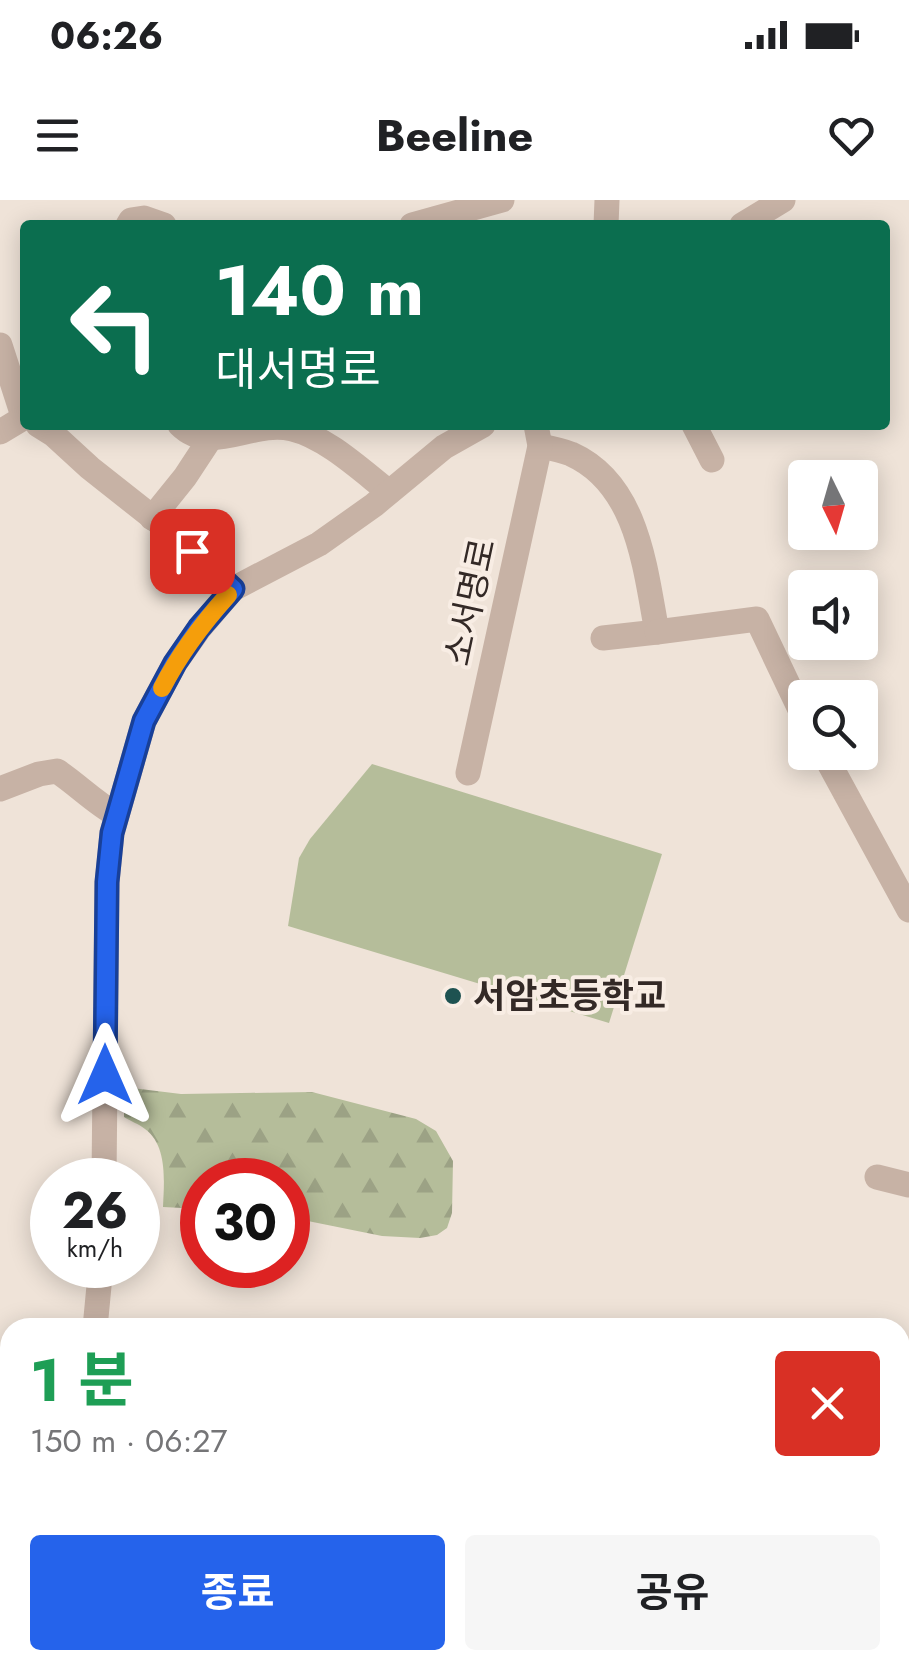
<!DOCTYPE html>
<html lang="ko">
<meta charset="utf-8">
<style>
:root{--surface:#fff;--page:#f6f6f6;--text:#202124;--muted:#757577;--accent:#2563eb}
body{margin:0;font-family:Jost,"Noto Sans KR",sans-serif;background:var(--page);color:var(--text);height:100vh;display:flex;flex-direction:column;font-size:38px;white-space:nowrap}
*{box-sizing:border-box;margin:0}
p{font-size:32px;color:var(--muted)}
.icon{flex:none;width:55px;height:55px;fill:none;stroke:currentColor;stroke-width:2;stroke-linecap:round;stroke-linejoin:round}
.map{position:relative;flex:1;overflow:hidden}
.panel{position:absolute;left:0px;top:1118px;width:910px;height:352px;display:flex;flex-direction:column;background:var(--surface);border-radius:30px 30px 0 0;box-shadow:0 5px 25px #0003}
.panel>*{flex:none}
.guide{position:absolute;left:20px;top:20px;width:870px;height:210px;border-radius:10px;box-shadow:0 5px 25px #0003;background:#0b6e4f;color:#fff;overflow:hidden}
.needle{width:65px;rotate:175deg}
.fabs{position:absolute;left:788px;top:260px;display:grid;gap:20px}
.fabs a{display:grid;place-items:center;width:90px;height:90px;border-radius:10px;background:var(--surface);box-shadow:0 5px 25px #0003;font-size:50px}
.speed{position:absolute;left:30px;top:958px;display:flex;gap:20px;font-size:50px;font-weight:700;text-align:center}
.speed>*{display:grid;place-content:center;width:130px;height:130px;border-radius:50%;background:var(--surface);box-shadow:0 5px 25px #0003;line-height:1}
.speed small{font-size:25px;font-weight:400}
.speed .limit{border:15px solid #d22;background:#fff;color:#111}
.pin{position:absolute;display:grid;place-items:center;width:85px;height:85px;color:#fff;margin:-42px;border-radius:20px;box-shadow:0 5px 15px #0006}
.me{position:absolute;width:110px;margin:-55px;rotate:0deg;stroke-linejoin:round;filter:drop-shadow(0 0 8px #0008)}
.turn{display:flex;align-items:center;gap:35px;height:210px;padding:0 30px;font-size:45px}
.turn .icon{width:130px;height:130px;stroke-width:2.5}
.turn b{display:block;font-size:70px;line-height:85px}
.round{display:grid;place-items:center;flex:none;width:105px;height:105px;border-radius:10px;background:var(--page)}
.head{display:flex;align-items:center;justify-content:space-between;height:170px;padding:0 30px}
h1{font-size:60px;font-weight:700;line-height:75px;color:#1e9e55}
.primary-button{display:flex;gap:20px;margin-top:auto;padding:20px 30px}
.primary-button a{flex:1;height:115px;border-radius:10px;background:var(--accent);color:#fff;font-size:40px;font-weight:700;line-height:115px;text-align:center}
.primary-button a+a{background:var(--page);color:var(--text)}
.status{display:flex;justify-content:space-between;align-items:center;height:70px;padding:0 50px;background:var(--surface);direction:ltr}
.status svg{height:28px;fill:currentColor}
header{display:flex;justify-content:space-between;align-items:center;height:130px;padding:0 30px;background:var(--surface);font-size:45px;font-weight:700}
.map>svg:first-child{display:block}
.forest{fill:url(#forest-firs)}
.garden{fill:#b5bd9a}
.lines{fill:none;stroke-linecap:round;stroke-linejoin:round}
.minor{stroke:#c7b2a5;stroke-width:25}
.route-casing{stroke:#184099;stroke-width:25}
.route{stroke:#2563eb;stroke-width:18}
.slow{stroke:#f59e0b;stroke-width:18}
.poi-dot{fill:#1e5251;stroke:#f8ede4;stroke-width:4}
.labels{text-anchor:middle;stroke-width:8;stroke-linejoin:round;paint-order:stroke}
.street-label{font-size:35px;fill:#332926;stroke:#f8ede4}
.poi-label{font-size:35px;font-weight:bold;fill:#332926;stroke:#f8ede4;text-anchor:start}
</style>
<div class="status"><b>06:26</b><svg viewBox="0 0 49 12"><path d="M0 12V9h3v3zM5 12V6h3v6zM10 12V3h3v9zM15 12V0h3v12zM26 1h20v11H26zM47 4h2v5h-2z"/></svg></div>
<header><svg class="icon" aria-label="menu" viewBox="0 0 24 24"><path d="M4 6h16M4 12h16M4 18h16"/></svg>Beeline<svg class="icon" aria-label="heart" viewBox="0 0 24 24"><path d="M12 20l-8-8c-3-5 5-10 8-4 3-6 11-1 8 4z"/></svg></header>
<div class="map">
<svg width="909" height="1469" viewBox="0 0 909 1469">
<defs>
<pattern id="forest-firs" width="22" height="20" patternUnits="userSpaceOnUse" patternTransform="scale(2.5)"><rect width="22" height="20" fill="#b5bd9a"/><path d="M5 1l3.5 6h-7zM16 11l3.5 6h-7z" fill="#9ca285"/></pattern>
</defs>
<rect width="100%" height="100%" fill="#efe3d8"/>
<path class="forest" d="M124,887L181,894L312,892L416,919L436,931L453,961L452,1013L447,1028L437,1035L420,1038L382,1036L288,1017V980H202V1009L163,1007C164,982 168,946 145,929C139,924 130,921 124,917Z"/>
<path class="garden" d="M372,564L662,654L609,823L288,726L299,658L310,639Z"/>
<g class="lines">
<g class="minor">
<path d="M128,25L131,20L144,18L164,25"/>
<path d="M412,25L502,0"/>
<path d="M606,25L607,0"/>
<path d="M742,25L783,0"/>
<path d="M0,145L23,216"/>
<path d="M38,225L54,235L90,268L171,332L233,389"/>
<path d="M180,225C211,256 253,219 292,229C326,237 362,271 389,292"/>
<path d="M694,225L712,260"/>
<path d="M0,232L25,217"/>
<path d="M540,246C550,248 561,250 571,254C638,284 645,368 657,432L603,438"/>
<path d="M152,318L185,277L210,239"/>
<path d="M657,432L757,419L805,520"/>
<path d="M823,552L909,710"/>
<path d="M468,573L540,246L536,225"/>
<path d="M0,589L39,574L57,571C78,585 95,603 117,615"/>
<path d="M877,977L909,985"/>
<path d="M104,980L107,683L112,633L144,521L175,463L199,429L233,389L319,344L374,305L444,247L483,225"/>
<path d="M95,1128L101,1065"/>
<path d="M900,1353L909,1357"/>
<path d="M900,1423L909,1412"/>
<path d="M43,1460V1469"/>
<path d="M361,1469L368,1460"/>
<path d="M862,1469L869,1460"/>
</g>
</g>
<g class="lines">
<defs>
<path id="route" d="M105,875L107,682L112,633L144,521L175,463L199,428L233,389L192,351"/>
</defs>
<use href="#route" class="route-casing"/>
<use href="#route" class="route"/>
<path class="slow" d="M162,488C180,453 202,424 228,395"/>
</g>
<circle class="poi-dot" cx="453" cy="796" r="10"/>
<g class="labels">
<g class="street-label">
<text transform="translate(470 402) rotate(-78)" y="12">소서명로</text>
</g>
<g class="poi-label">
<text x="473" y="808">서암초등학교</text>
</g>
</g>
</svg>
<div class="fabs">
<a><svg class="needle" viewBox="-14 -14 28 28"><path d="M0-13l5 13h-10z" fill="#e53935"/><path d="M0 13l5-13h-10z" fill="#757577"/></svg></a>
<a><svg class="icon" aria-label="sound" viewBox="0 0 24 24"><path d="M4 9h4l5-4v14l-5-4H4zM17 9q2 3 0 6"/></svg></a>
<a><svg class="icon" aria-label="search" viewBox="0 0 24 24"><circle cx="10" cy="10" r="6"/><path d="M15 15l6 6"/></svg></a>
</div>
<div class="speed"><div>26<small>km/h</small></div><div class="limit">30</div></div>
<div class="pin" style="left:192px;top:351px;background:#d93025"><svg class="icon" aria-label="arrive" viewBox="0 0 24 24"><path d="M6 21V4h12l-3 4 3 4H6"/></svg></div>
<svg class="me" style="left:105px;top:875px" viewBox="-20 -20 40 40"><path d="M0-17L14 15 0 8-14 15z" fill="#2563eb" stroke="#fff" stroke-width="4"/></svg>
<div class="guide">
<div class="turn"><svg class="icon" aria-label="left" viewBox="0 0 24 24"><path d="M17 20v-9H6M10 6l-5 5 5 5"/></svg><div><b>140 m</b>대서명로</div></div>
</div>
<section class="panel">
<div class="head"><div><h1>1 분</h1><p>150 m · 06:27</p></div><a class="round" style="background:#d93025;color:#fff"><svg class="icon" aria-label="close" viewBox="0 0 24 24"><path d="M6 6l12 12M18 6L6 18"/></svg></a></div>
<div class="primary-button"><a>종료</a><a>공유</a></div>
</section>
</div>
